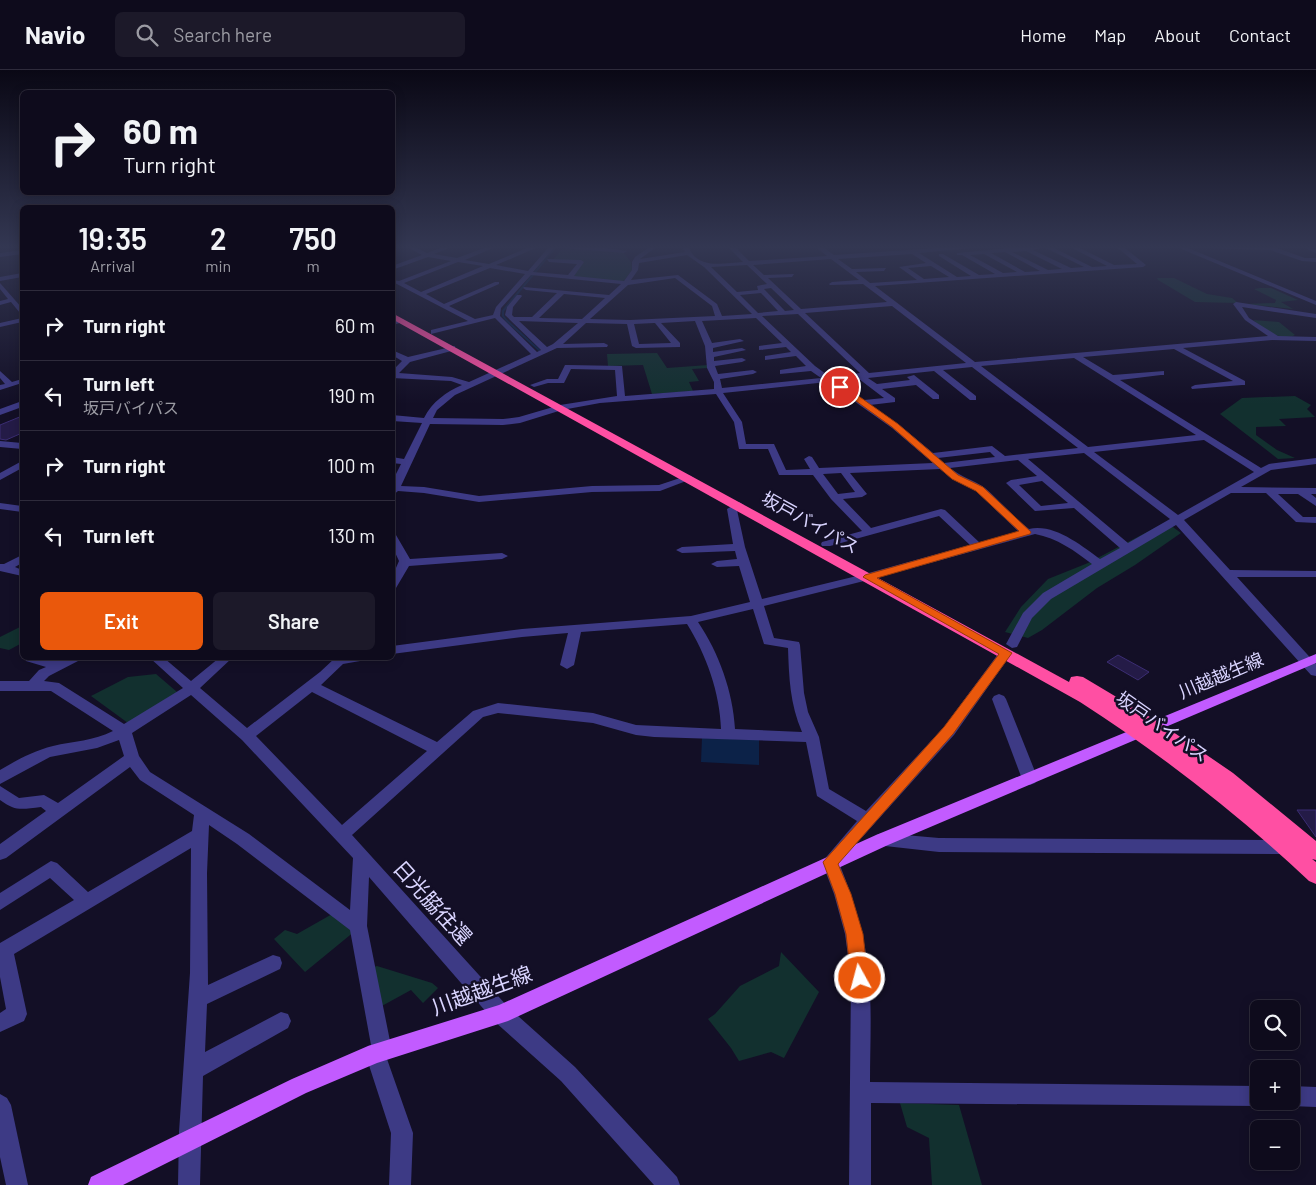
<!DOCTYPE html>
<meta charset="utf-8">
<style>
:root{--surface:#0e0b1c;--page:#1c1929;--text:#f1f3f6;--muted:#9b9ba3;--line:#2e2b3b;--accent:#ea580c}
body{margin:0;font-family:Barlow,"Noto Sans JP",sans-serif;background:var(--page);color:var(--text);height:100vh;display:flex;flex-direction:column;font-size:19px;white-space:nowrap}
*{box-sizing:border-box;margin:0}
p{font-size:16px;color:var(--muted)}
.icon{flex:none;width:28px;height:28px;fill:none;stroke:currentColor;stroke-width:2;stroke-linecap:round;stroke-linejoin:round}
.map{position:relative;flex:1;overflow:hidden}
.sheet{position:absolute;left:20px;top:135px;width:375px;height:455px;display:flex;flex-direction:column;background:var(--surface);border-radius:8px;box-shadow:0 2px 12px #0003,0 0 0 1px var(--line)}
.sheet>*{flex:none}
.guide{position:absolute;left:20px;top:20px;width:375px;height:105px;border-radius:8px;box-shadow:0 2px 12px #0003,0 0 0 1px var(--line);background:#0e0b1c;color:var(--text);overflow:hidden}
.controls{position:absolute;left:1250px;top:930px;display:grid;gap:10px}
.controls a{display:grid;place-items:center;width:50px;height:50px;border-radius:8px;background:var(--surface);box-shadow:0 2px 12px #0003,0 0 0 1px var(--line);font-size:25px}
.pin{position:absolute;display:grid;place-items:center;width:42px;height:42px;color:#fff;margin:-21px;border:2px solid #fff;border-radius:50%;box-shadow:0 1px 5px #0007}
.me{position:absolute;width:55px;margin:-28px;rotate:353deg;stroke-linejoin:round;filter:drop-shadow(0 0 4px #0008)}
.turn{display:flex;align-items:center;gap:18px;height:105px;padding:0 20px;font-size:22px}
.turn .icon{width:65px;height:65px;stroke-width:2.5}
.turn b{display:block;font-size:35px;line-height:42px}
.eta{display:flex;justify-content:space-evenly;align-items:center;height:85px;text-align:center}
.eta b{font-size:30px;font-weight:600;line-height:35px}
.cta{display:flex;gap:10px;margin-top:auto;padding:10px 20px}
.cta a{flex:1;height:58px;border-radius:8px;background:var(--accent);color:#fff;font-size:20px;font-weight:600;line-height:58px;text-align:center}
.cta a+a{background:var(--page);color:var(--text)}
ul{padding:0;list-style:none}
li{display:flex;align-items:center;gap:15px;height:70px;padding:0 20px;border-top:1px solid var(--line)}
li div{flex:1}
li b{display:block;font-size:19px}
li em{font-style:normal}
header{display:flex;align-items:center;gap:30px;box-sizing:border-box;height:70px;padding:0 25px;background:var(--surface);border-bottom:1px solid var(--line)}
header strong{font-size:24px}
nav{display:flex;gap:28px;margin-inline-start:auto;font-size:18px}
.search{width:350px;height:45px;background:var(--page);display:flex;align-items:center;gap:12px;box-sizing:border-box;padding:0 18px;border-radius:8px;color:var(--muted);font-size:19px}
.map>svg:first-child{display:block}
.green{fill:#12302f}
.water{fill:#0c2248}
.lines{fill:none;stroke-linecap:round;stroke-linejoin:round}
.stream{stroke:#0c2248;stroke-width:2}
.building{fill:#241b47;stroke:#3b2d73}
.minor{fill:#3d3a85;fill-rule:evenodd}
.major{fill:#c25bff;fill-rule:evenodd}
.highway{fill:#ff4fa3;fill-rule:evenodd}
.route{fill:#ea580c;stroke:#983908}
.labels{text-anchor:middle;stroke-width:5;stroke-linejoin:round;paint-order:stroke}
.street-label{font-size:18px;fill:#d9d4ff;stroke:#130f26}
.near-street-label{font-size:21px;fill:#d9d4ff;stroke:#130f26}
</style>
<header>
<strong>Navio</strong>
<div class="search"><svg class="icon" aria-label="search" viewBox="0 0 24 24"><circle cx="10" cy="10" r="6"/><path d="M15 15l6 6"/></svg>Search here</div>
<nav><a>Home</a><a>Map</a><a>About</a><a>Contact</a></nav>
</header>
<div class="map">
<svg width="1316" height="1115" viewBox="0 0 1316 1115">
<rect width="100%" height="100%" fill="#130f26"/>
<g class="green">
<path d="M562,179L622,181L631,192L632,200L623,212L573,207L583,191L553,190Z"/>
<path d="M1157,208H1174L1207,224L1232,228L1238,233L1195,232L1158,210Z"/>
<path d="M1260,218H1271L1298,230L1281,232L1293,239L1245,234L1275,233L1276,230L1254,219Z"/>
<path d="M1253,250L1279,252L1295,265C1280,272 1264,259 1253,250Z"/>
<path d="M657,283L667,298L708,295V298L692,299L699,311L689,312L693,321L652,324L643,295L608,296L607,284Z"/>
<path d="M1295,326L1311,335L1307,339L1315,347L1279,349L1286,356L1256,357V365L1277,380L1295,388L1278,389L1220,344L1242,328Z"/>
<path d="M1166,452L1181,463L1135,495L1097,518L1042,560L1028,568L1005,562L1021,537L1048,509L1088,493Z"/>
<path d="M22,556V573L9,580L0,578V567Z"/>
<path d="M156,604L177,622L128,653L91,626L128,607Z"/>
<path d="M334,843L355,861L305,902L274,869L285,860L297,864Z"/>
<path d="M781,882L819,922L784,988L771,982L739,991L731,978L708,949L715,944L740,916L779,896Z"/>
<path d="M377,896L432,913L438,918L423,933L411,920L380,937L374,897Z"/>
<path d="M900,1033L959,1035L982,1115H932L929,1068L907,1057Z"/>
</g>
<path class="water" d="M702,668L759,670V695L701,692Z"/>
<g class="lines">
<path class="stream" d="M539,280L507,251L503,246V241L555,178"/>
</g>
<g class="building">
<path d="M22,346V363L6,370L0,369V355Z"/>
<path d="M1118,585L1149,602L1138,610L1107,592Z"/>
<path d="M1297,740H1316V767Z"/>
</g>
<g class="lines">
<g class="minor">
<path d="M409,178H417L427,183L440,178H449L434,184L457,188L484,178H493L465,190L489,194L527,178H536L496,195L528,201L548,178H554L533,202L568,205L577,194L549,192L547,189L581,190L584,192L574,206L624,211L632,200V192L635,187L648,178H655L640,189L685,182L683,178H689C698,200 725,193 743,192L729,178H736L749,191L827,186L817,178H824L834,185L937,178H971L919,183L957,207L971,206L939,186V184H943L979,205L995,204L962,185H957V183L1010,178H1040L1033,180L1071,198L1084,197L1046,178H1054L1092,197L1107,196L1072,178H1080L1114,195L1137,194L1118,178H1125L1146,195L1143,197L875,216L975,292L1268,266L1245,250L1233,234L1236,232L1316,244V248L1242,237L1249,248L1278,266L1316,267V271L1272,270L1183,278L1245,311V315H1242L1192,319L1191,317L1195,315L1233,311L1174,279L1083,287L1113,305L1164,301V305H1161L1120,310L1261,398L1269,394L1316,388V394L1271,400L1241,417L1316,418V424H1311L1316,428V436L1298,424H1278L1303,447H1316V453L1296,452L1266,423H1231L1184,450L1230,500L1316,501V507H1237L1316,594V606L1311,605L1176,455L1051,529L1032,548L1017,577L1012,578L1006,574L1023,543L1043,523L1092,494C1075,481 1057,468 1035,464L872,509L764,536L774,568L799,572L800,575L804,623L808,642L819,667L829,719L866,741L944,657L1001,580L1006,579L1012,583L954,665L839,793C854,830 866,868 869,908C872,942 870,977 870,1012L1259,1016V1031H1267L1266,1033L1259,1036L871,1033V1115H849L851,908L845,864L834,824L822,792L857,751L817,726L806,672L654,667L636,665L593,653L498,643L483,647L352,765L508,937L575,997L677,1107L680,1115H654L561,1011L494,951L369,807L367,856L392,981L387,989L413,1063L411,1115H389L391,1063L365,983L368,976L371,975L350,860L237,774L209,755L207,803L208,915L273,885L280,887L282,893L280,899L207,934L205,982L281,942L288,944L291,951L288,958L203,1006L200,1115H178L179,1062L190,903L191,778L14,884L27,944L24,951L0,962V943L6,939L0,907V873L74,830L50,808L0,840V823L51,791L57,793L88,822L192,761L194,745L140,710L130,697L6,788L0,790V774L46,741L41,737C22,739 16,742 0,730V716L19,728L44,725L58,733L124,686L119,670L97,678L50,687L0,714V700C17,690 33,681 53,676C73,671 94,671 113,661L51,621H0V611H29L39,600L46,597L26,591L25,588H44L56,591L64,588H79L78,591L49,606L44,611L59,613L124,654L183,618L150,588H164L191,611L219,588H232L200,618L247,658L320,602L335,588H361L360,591L343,594L321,615L437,672L473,641L498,633L593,643L636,655L721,659C720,623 706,584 687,554L581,562L574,595L567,599L560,595L568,563L522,567L392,584V576L522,559L691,546L750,532L739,496L717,497L711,494L717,491L737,489L735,481L682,483L676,480L682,477L733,474L727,439L739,432L744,435L737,440L745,477L762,529L865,504L970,475L939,446L830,476H822L821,474L822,472L862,461L831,429L813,405H779L768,379H739L734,352L716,324L600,333L562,340L520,353L503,355L430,354L401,416L424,417L479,426L592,416L659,415L689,405L694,408L660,421L592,422L479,432L424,423L398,421L392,426V412L401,394L392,393V387L404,389L422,353L392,351V345L424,348C432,332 446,322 462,315L451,311L392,308V301L402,291L392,285V280L408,287L455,276V280L410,292L399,303L452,307L469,312L531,284L495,248L431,264V260L468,251L393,212V210L399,211L451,191L428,187L392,200V196L422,185ZM1026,181L1062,199L1048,200L1012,182ZM1005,182L1040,201L1025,202L991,183ZM912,184L926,193L899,197L917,210L870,213L856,202L884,201L886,198L852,199L838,189ZM984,184L1017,202L1003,203L970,185ZM687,185L704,197L752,244L722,246L717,234L678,205L631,210L638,200L639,193ZM831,189L859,210L832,212L829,214L830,215L863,214L887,232L801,239L768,208L792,207L794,204L764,205L753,195ZM458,192L483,196L421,222L404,213ZM747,195L767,214L757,216L758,220L737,222L711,197ZM931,196L949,207L924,209L908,198ZM490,198L525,204L496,237L493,245L475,249L449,236L499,214V212H495L444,234L426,224ZM531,205L621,214L609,225L524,217L523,218L526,220L557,223L532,247H514L512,245L513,237L522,226L521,225H517L507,237L505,245L541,280L537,282L500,246L501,238ZM675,208L712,236L715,246L630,250L590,249L628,215ZM771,218L794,240L785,241L764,219ZM761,223L778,241L758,243L740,225ZM564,224L605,228L582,249L539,248ZM892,236L966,293L869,303L805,243ZM798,244L860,303L830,307L815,296L762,246ZM756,248L782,273L759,276V280L786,277L791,282L765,286V290L796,286L806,296L780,300V304L811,301L821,308L722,318L720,309L753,304L757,302L753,300L718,304L715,296L742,292L746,290L742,288L714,291V287L746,280L742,278L713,282V278L744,271L740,269L712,273L702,251ZM519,251L578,253L553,274L547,277ZM695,251L705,276L707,298L714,312V319L625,326L622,296L568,295H565L558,309H547L530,315L534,317L548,313H564L571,299L615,300L617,326L560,335L519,347L503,349L433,348L437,340L455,325L557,278L607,277L608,275L604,273L563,274L586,253L627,254L632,276L636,278L680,277V273L661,253ZM654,253H655L671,273L639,274L634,254ZM1074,288L1196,365L1088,377L981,296ZM972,297L1078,378L1005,386L992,376L933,383L898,354L870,335L895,332V328L882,319L916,315L933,329H939V325L914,305L907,307L910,310L877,314L868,308L934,301L970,330H976V326L943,300ZM859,309L884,328L864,330L836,311ZM827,312L892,358L933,393L819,398L812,387L809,386L804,389L810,399L786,400L774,374H746L742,352L723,323ZM1204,370L1254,402L1178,445L1094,382ZM990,382L995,387L944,393L938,388ZM1084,383L1170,449L1128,473L1028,389ZM1018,390L1037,406L1011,410L1006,413L1035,441L1074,438L1120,478L1100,489C1082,476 1054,453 1029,459C1013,447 1000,431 985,418C974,410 961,407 950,398ZM940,399L952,409L976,421L1019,462L980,473L945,440L941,439L871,458L843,429L862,427L867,424L850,403ZM841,403L855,422L838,424L823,404ZM1042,411L1068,433L1041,436L1019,415ZM753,539L764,574L788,578C789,608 790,634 802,662L735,659C733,622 719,583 698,552ZM312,622L427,681L342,755L256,666ZM191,625L242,670L353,788L350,840L249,764L150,702L139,686L132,663Z"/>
<path d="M562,178H606L627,181L624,183Z"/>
<path d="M1179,178H1188L1316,231V235Z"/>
<path d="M1205,178H1277L1305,188H1316V192L1302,191L1270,180Z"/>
<path d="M1306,178L1316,179V183L1307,179Z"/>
<path d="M22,180V184L0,187V183Z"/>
<path d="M22,203V207L0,211V207Z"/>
<path d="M0,213L22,238V244L20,243L11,232L0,235V231L8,229L0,219Z"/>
<path d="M22,248V252L0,257V253Z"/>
<path d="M402,249L404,250V252L392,255V251Z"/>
<path d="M0,301L12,312L22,309V313L0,320V315L5,314L0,308Z"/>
<path d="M22,331V337L0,345V339Z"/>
<path d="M0,371L22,373V379L0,377Z"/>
<path d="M22,391V398L0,410V403Z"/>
<path d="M0,433L22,436V442L0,439Z"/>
<path d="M392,464L396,465L410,489L502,483L508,486L502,489L409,496L396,518L392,519V507L399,491L392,476Z"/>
<path d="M22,485V493L15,497L22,500V506L0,501V494H4Z"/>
<path d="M999,624L1004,626L1006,629L1038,709L1035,713L1030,715L1025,713L1022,709L992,629L994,626Z"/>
<path d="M882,763L939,768L1286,770L1292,772L1294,777L1292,782L1286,784L939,782L876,775L874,770L876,765Z"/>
<path d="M1291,1016L1316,1017V1037L1291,1036L1284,1033L1283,1031H1291Z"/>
<path d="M0,1024L7,1028L11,1035L28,1115H6L0,1087Z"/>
</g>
<path class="major" d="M1316,584V593L888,775L508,951L377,993L306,1023L123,1115H88L91,1107L292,1009L368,976L499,935L876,765Z"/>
<path class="highway" d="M392,243L1069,612L1071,607L1077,606L1083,607L1160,653L1233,703L1316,771V790L1312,789L1316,792V814L1309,811C1238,744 1162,685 1080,632L392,249Z"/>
</g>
<linearGradient id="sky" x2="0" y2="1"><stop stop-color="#0a0815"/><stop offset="0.53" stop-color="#333752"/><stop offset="1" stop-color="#333752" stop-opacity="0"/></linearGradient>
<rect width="1316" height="334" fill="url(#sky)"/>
<path class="route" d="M838,315H843L898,354L958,405L983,417L1031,462L1030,464L877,508L1012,583L953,664L838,794L851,824L863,864L868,908L866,913L860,916L854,913L851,908L846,864L835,824L823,792L944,657L999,584L863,507L865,505L1019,461L976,421L952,409L892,357L838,318Z"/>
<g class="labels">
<g class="street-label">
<text transform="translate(810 453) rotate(29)" y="6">坂戸バイパス</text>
<text transform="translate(1221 606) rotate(-23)" y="6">川越越生線</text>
<text transform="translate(1162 657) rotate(35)" y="6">坂戸バイパス</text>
</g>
<g class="near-street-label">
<text transform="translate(432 833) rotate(48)" y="7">日光脇往還</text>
<text transform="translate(482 921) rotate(-20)" y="7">川越越生線</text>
</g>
</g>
</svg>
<div class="controls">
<a><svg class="icon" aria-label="search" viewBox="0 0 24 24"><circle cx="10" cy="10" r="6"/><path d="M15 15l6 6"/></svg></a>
<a>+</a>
<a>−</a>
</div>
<div class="pin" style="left:840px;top:317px;background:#d93025"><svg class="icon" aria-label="arrive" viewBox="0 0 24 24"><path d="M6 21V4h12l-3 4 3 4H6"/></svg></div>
<svg class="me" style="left:860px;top:908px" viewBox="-20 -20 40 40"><circle r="17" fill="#ea580c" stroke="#fff" stroke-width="3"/><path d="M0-11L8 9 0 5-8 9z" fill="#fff"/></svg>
<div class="guide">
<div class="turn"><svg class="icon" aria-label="right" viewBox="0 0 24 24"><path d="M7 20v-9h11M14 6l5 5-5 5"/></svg><div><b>60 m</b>Turn right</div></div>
</div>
<section class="sheet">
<div class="eta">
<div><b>19:35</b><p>Arrival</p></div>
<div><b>2</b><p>min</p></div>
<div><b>750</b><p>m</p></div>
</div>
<ul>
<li><svg class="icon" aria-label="right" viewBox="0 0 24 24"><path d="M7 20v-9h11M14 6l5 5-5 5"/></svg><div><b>Turn right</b></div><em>60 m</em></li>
<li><svg class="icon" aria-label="left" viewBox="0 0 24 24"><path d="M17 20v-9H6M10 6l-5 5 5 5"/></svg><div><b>Turn left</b><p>坂戸バイパス</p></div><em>190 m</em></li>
<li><svg class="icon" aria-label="right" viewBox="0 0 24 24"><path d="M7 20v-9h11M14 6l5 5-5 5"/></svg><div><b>Turn right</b></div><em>100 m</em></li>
<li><svg class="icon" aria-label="left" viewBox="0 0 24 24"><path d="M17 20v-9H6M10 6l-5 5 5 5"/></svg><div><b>Turn left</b></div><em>130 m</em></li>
</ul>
<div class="cta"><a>Exit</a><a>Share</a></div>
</section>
</div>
